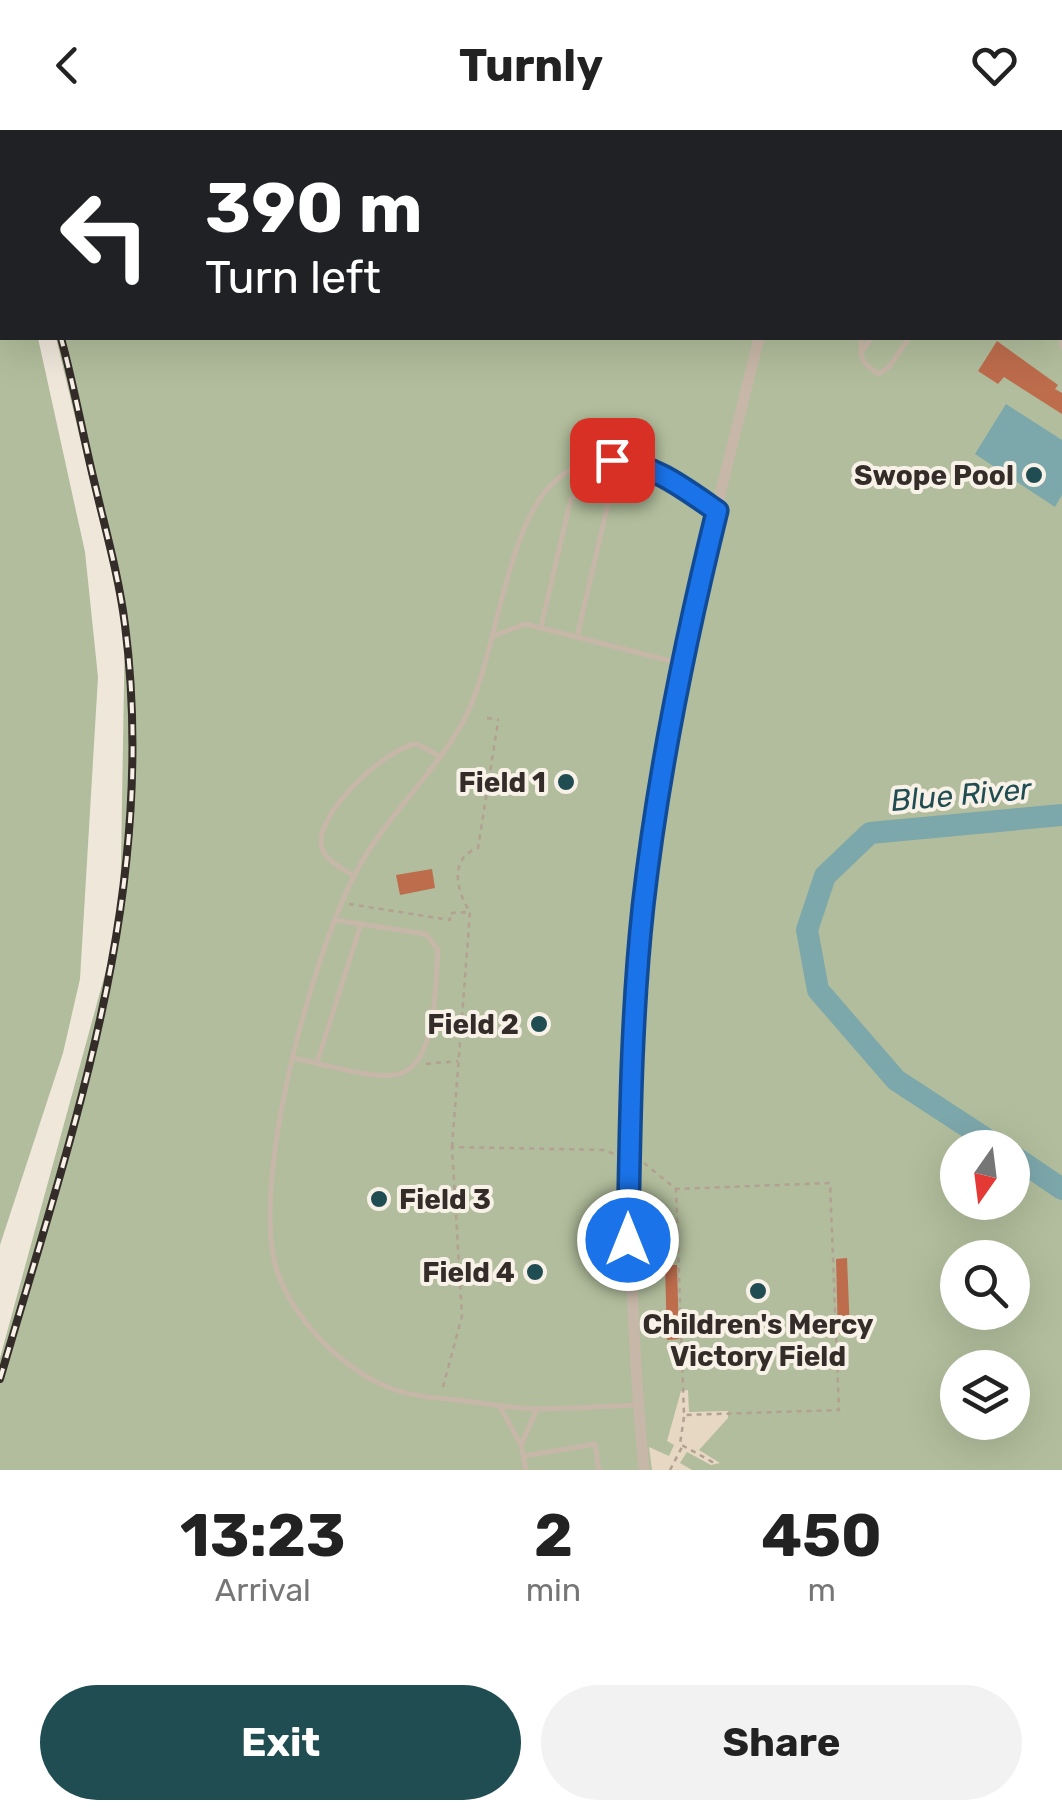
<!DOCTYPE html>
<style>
:root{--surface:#fff;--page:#f2f2f2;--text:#222;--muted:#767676;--accent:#204d52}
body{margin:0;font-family:Rubik,sans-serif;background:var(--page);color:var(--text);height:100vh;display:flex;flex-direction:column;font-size:38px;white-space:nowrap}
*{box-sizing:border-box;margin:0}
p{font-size:32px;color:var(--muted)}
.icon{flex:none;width:55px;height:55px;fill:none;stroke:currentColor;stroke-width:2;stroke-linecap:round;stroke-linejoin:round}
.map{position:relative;height:1340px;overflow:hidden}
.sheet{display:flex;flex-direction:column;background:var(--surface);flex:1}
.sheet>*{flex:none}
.guide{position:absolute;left:0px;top:0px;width:1062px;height:210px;box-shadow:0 10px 40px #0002;background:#202124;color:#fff;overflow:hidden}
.needle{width:65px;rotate:194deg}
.fabs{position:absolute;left:940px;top:1000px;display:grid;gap:20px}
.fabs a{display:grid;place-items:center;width:90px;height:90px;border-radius:50%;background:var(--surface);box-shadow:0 10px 40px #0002;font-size:50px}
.pin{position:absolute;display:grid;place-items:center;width:85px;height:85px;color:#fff;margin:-42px;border-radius:20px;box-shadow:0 5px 15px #0006}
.me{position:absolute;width:110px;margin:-55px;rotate:0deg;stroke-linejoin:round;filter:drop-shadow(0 0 8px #0008)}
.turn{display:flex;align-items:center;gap:35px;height:210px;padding:0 40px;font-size:45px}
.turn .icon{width:130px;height:130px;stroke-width:2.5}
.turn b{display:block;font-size:70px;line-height:85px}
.eta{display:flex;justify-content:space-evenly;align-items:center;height:170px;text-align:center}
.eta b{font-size:60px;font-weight:700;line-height:70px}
.action{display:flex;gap:20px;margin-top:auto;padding:20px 40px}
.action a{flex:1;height:115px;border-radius:60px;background:var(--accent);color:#fff;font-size:40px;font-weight:700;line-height:115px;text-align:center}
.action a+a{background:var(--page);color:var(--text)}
header{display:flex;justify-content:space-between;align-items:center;height:130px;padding:0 40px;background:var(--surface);font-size:45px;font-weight:700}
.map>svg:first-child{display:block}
.green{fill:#b1bd9c;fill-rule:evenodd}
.plaza{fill:#e7d8c3}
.water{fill:#7ca7ab}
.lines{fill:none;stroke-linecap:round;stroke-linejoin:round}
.river{stroke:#7ca7ab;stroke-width:22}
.building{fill:#bd6c4c}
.path{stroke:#b2a192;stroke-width:2.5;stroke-dasharray:5 5;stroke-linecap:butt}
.service{stroke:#c7b7a8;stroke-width:5}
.minor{stroke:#c7b7a8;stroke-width:11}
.rail-casing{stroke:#342c28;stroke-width:8}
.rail{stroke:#f8f1e7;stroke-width:4;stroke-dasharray:11;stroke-linecap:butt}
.route-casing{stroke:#114b97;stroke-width:25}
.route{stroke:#1a73e8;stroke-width:18}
.poi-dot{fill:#204d52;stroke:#f8f1e7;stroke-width:4}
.labels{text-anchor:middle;stroke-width:8;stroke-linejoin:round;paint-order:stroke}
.poi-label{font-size:28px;font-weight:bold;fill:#342c28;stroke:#f8f1e7;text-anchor:end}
.water-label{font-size:30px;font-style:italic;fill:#204d52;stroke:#f8f1e7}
</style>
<header><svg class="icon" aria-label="back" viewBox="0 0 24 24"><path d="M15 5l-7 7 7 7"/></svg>Turnly<svg class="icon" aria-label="heart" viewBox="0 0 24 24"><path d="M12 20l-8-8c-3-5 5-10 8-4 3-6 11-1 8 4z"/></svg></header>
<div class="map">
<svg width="1062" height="1340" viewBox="0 0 1062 1340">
<rect width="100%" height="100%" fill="#f0e7db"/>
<g class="green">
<path d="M5,0H1062V1340H0V1228L120,789L125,496L56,208H1060V2ZM958,1018H1012V1072H958ZM958,1128H1012V1182H958ZM958,1238H1012V1292H958Z"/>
<path d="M0,113L2,208H38L85,422L98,547L80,849L63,923L0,1115Z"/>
</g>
<path class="plaza" d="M688,1260L689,1282L728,1281V1288L699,1320L720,1333L711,1335L687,1322L680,1333L692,1340H652L649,1317L669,1326L674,1315L667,1311L681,1261Z"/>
<path class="water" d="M1006,274L1062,310V365L1055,377L975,324Z"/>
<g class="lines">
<g class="river">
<path d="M1000,1018L896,950L818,860L807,800L825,746L870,703L1062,685"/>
<path d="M1012,1025L1062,1059"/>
</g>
</g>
<g class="building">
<path d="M997,211L1058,255L1055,259L1062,263V284L1004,247L998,254L978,241Z"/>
<path d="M432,739L435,758L400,765L396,745Z"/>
<path d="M847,1128L850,1203L838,1204L836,1129Z"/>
<path d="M665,1135H677L679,1209L667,1210Z"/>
</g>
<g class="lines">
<g class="path">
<path d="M487,588L499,590"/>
<path d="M349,774L450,790V783L469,782"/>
<path d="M426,934L458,931"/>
<path d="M452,1017L470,782C457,762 448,728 478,718L498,592"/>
<path d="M644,1033L676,1059L830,1053L839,1280L684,1285L676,1059"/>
<path d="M443,1257L462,1186L452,1017L605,1020L616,1025"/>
<path d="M684,1287L680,1314L716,1334"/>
<path d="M670,1340L682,1317"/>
</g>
<g class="service">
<path d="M903,0L904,2"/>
<path d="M1060,188L1062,189"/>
<path d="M1062,205V217"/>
<path d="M862,208C859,228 861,233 879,244L889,237L909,208"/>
<path d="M861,223L871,208"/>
<path d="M541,497L571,368L589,360L611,361L577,507"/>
<path d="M493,506L525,494L679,533"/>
<path d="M354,746C344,740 329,732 323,721C307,691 385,617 417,614L441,627"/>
<path d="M292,928C321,933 365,948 394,945C438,940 435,854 438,820L426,804L335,790"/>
<path d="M317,933L361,794"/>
<path d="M499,1275L521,1315L526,1340"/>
<path d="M638,1275C605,1276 572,1279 540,1279C512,1279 484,1273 457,1270C435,1268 411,1266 390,1258C342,1239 294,1190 277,1141C249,1054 312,828 354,746C383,689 432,647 463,592C499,527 504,383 564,344C617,309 671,349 714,379"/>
<path d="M521,1315L537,1279"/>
<path d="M524,1326L595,1314L599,1340"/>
</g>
<g class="minor">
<path d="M808,2L809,0"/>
<path d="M0,91L2,93"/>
<path d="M644,1340C621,1093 625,844 669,599C692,468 727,338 759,208"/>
</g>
<defs>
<g id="rail">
<path d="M5,0L6,2"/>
<path d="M0,1249C73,998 159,761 125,495C119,447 106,402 95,355C83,306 74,256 61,208"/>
</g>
</defs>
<use href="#rail" class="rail-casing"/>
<use href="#rail" class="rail"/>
</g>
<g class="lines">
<defs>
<path id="route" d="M612,330C653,334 684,358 717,381C685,511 658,643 643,776C631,887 630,999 628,1110"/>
</defs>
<use href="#route" class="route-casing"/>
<use href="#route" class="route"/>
</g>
<g class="poi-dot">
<circle cx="1034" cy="345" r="10"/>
<circle cx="566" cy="652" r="10"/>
<circle cx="539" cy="894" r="10"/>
<circle cx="379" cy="1069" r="10"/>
<circle cx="535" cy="1142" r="10"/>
<circle cx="758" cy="1161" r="10"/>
</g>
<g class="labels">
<g class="poi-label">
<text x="1014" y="355">Swope Pool</text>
<text x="546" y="662">Field 1</text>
<text x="519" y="904">Field 2</text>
<text x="399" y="1079" text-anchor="start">Field 3</text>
<text x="515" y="1152">Field 4</text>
<text x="758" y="1204" text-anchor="middle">Children's Mercy<tspan x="758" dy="32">Victory Field</tspan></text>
</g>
<g class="water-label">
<text transform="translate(961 665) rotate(-5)" y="10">Blue River</text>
</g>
</g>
</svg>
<div class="fabs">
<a><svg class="needle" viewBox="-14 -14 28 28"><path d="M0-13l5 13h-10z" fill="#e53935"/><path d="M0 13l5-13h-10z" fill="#767676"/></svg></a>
<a><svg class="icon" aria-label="search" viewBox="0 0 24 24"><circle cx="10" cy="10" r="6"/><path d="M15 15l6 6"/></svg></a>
<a><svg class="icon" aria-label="layers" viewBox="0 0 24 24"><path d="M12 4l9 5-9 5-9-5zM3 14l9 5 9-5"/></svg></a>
</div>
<div class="pin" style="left:612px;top:330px;background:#d93025"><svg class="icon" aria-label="arrive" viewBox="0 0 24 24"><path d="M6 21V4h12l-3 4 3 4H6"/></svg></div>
<svg class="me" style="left:628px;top:1110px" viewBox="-20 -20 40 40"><circle r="17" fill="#1a73e8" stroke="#fff" stroke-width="3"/><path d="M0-11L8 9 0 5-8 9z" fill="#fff"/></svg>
<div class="guide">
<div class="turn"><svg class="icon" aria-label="left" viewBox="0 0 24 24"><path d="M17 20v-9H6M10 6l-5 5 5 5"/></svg><div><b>390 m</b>Turn left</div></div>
</div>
</div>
<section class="sheet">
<div class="eta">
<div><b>13:23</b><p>Arrival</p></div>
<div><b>2</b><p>min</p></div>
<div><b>450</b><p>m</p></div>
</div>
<div class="action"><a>Exit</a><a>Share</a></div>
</section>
